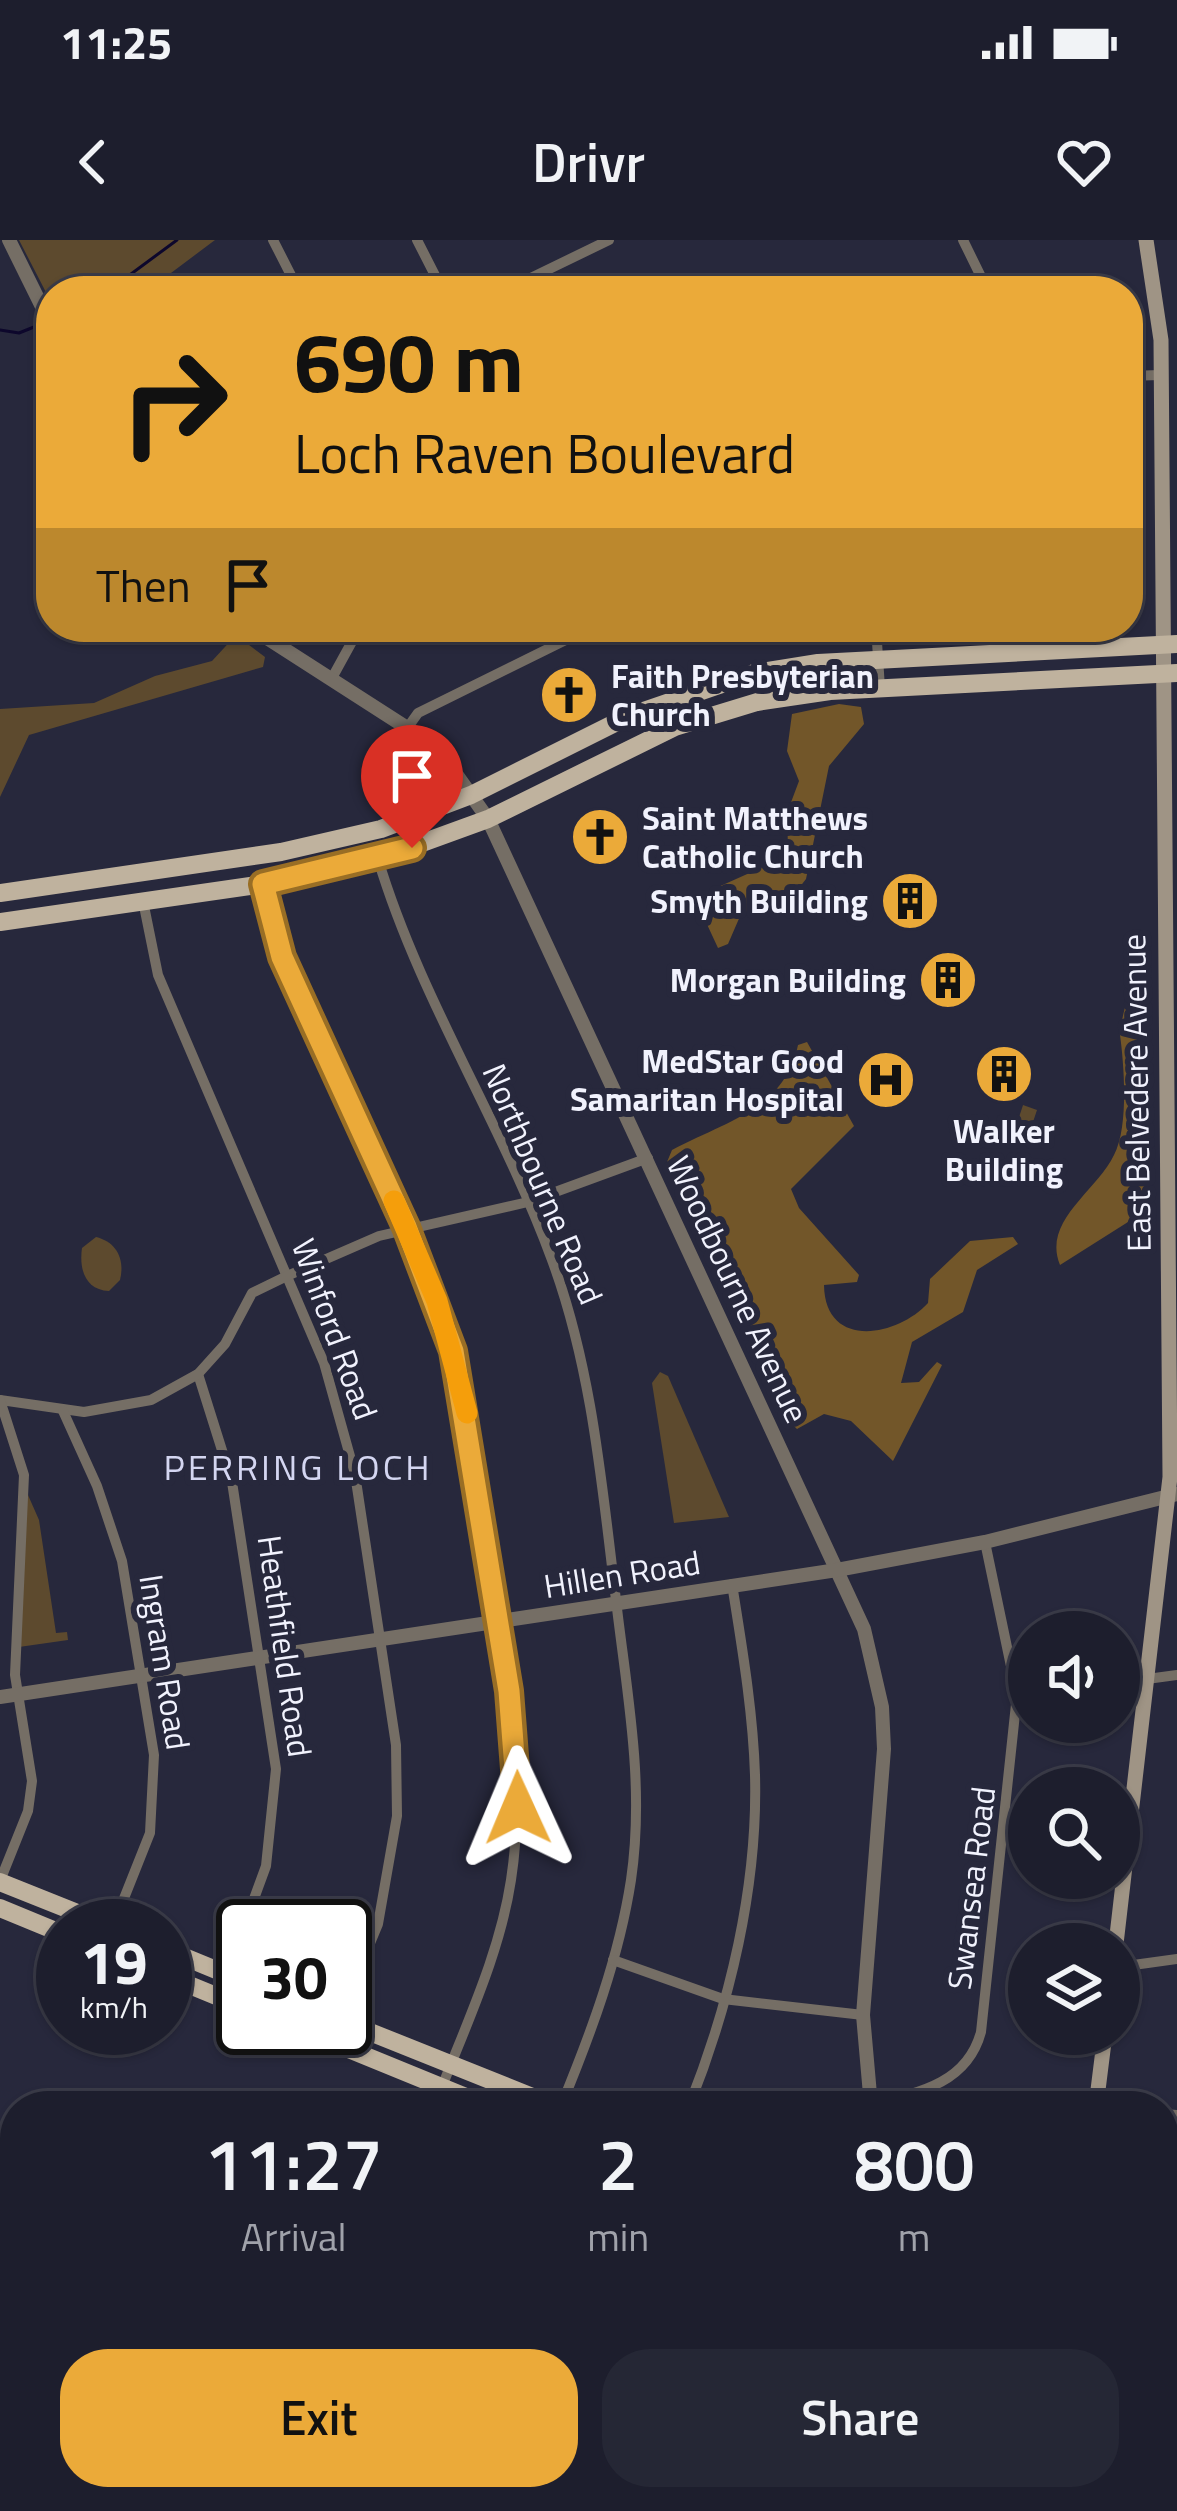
<!DOCTYPE html>
<style>
:root{--surface:#1d1e2d;--page:#252735;--text:#f1f3f6;--muted:#a0a2aa;--line:#3b3c49;--accent:#ebaa39}
body{margin:0;font-family:"Titillium Web",sans-serif;background:var(--page);color:var(--text);height:100vh;display:flex;flex-direction:column;font-size:45px;white-space:nowrap}
*{box-sizing:border-box;margin:0}
p{font-size:39px;color:var(--muted)}
.icon{flex:none;width:66px;height:66px;fill:none;stroke:currentColor;stroke-width:2;stroke-linecap:round;stroke-linejoin:round}
.map{position:relative;flex:1;overflow:hidden}
.sheet{position:absolute;left:0px;top:1851px;width:1179px;height:420px;display:flex;flex-direction:column;background:var(--surface);border-radius:48px 48px 0 0;box-shadow:0 3px 9px #0004,0 0 0 3px var(--line)}
.sheet>*{flex:none}
.top-card{position:absolute;left:36px;top:36px;width:1107px;height:366px;border-radius:48px;box-shadow:0 3px 9px #0004,0 0 0 3px var(--line);background:#ebaa39;color:#111;overflow:hidden}
.buttons{position:absolute;left:1008px;top:1371px;display:grid;gap:24px}
.buttons a{display:grid;place-items:center;width:132px;height:132px;border-radius:50%;background:var(--surface);box-shadow:0 3px 9px #0004,0 0 0 3px var(--line);font-size:60px}
.speed{position:absolute;left:36px;top:1659px;display:flex;gap:24px;font-size:60px;font-weight:700;text-align:center}
.speed>*{display:grid;place-content:center;width:156px;height:156px;border-radius:50%;background:var(--surface);box-shadow:0 3px 9px #0004,0 0 0 3px var(--line);line-height:1}
.speed small{font-size:30px;font-weight:400}
.speed .limit{border:6px solid #111;border-radius:18px;background:#fff;color:#111}
.pin{position:absolute;display:grid;place-items:center;width:102px;height:102px;color:#fff;margin:-123px -51px;border-radius:50% 50% 50% 0;rotate:-45deg;box-shadow:0 0 12px #0007}
.pin .icon{rotate:45deg}
.me{position:absolute;width:132px;margin:-66px;rotate:359deg;stroke-linejoin:round;filter:drop-shadow(0 0 9px #0008)}
.turn{display:flex;align-items:center;gap:42px;height:252px;padding:0 60px;font-size:54px}
.turn .icon{width:156px;height:156px;stroke-width:2.5}
.turn b{display:block;font-size:84px;line-height:102px}
.then{display:flex;align-items:center;height:114px;padding:0 60px;background:#0003;gap:24px;font-size:45px}
.eta{display:flex;justify-content:space-evenly;align-items:center;height:204px;text-align:center}
.eta b{font-size:72px;font-weight:600;line-height:84px}
.primary-button{display:flex;gap:24px;margin-top:auto;padding:24px 60px}
.primary-button a{flex:1;height:138px;border-radius:48px;background:var(--accent);color:#111;font-size:48px;font-weight:600;line-height:138px;text-align:center}
.primary-button a+a{background:var(--page);color:var(--text)}
.status{display:flex;justify-content:space-between;align-items:center;height:84px;padding:0 60px;background:var(--surface);direction:ltr}
.status svg{height:33px;fill:currentColor}
header{display:flex;justify-content:space-between;align-items:center;height:156px;padding:0 60px;background:var(--surface);font-size:54px;font-weight:600}
.map>svg:first-child{display:block}
.green{fill:#5d4a2e}
.forest{fill:#725629}
.lines{fill:none;stroke-linecap:round;stroke-linejoin:round}
.stream{stroke:#0d072c;stroke-width:3}
.minor{stroke:#756e65;stroke-width:10}
.tertiary{stroke:#756e65;stroke-width:14}
.secondary{stroke:#9f9485;stroke-width:15}
.primary{stroke:#bfb29e;stroke-width:18}
.route-casing{stroke:#996e25;stroke-width:30}
.route{stroke:#ebaa39;stroke-width:21}
.slow{stroke:#f59e0b;stroke-width:21}
.labels{text-anchor:middle;stroke-width:12;stroke-linejoin:round;paint-order:stroke}
.poi-label{font-size:33px;font-weight:bold;fill:#f1f2fd;stroke:#27283c;text-anchor:end}
.street-label{font-size:33px;fill:#f1f2fd;stroke:#27283c}
.neighbourhood-label{font-size:36px;letter-spacing:3px;fill:#d4d6f1;stroke:#27283c}
</style>
<div class="status"><b>11:25</b><svg viewBox="0 0 49 12"><path d="M0 12V9h3v3zM5 12V6h3v6zM10 12V3h3v9zM15 12V0h3v12zM26 1h20v11H26zM47 4h2v5h-2z"/></svg></div>
<header><svg class="icon" aria-label="back" viewBox="0 0 24 24"><path d="M15 5l-7 7 7 7"/></svg>Drivr<svg class="icon" aria-label="heart" viewBox="0 0 24 24"><path d="M12 20l-8-8c-3-5 5-10 8-4 3-6 11-1 8 4z"/></svg></header>
<div class="map">
<svg width="1177" height="2271" viewBox="0 0 1177 2271">
<rect width="100%" height="100%" fill="#27283c"/>
<g class="green">
<path d="M19,0H215L147,51H51V62Z"/>
<path d="M236,395L265,417L263,427L29,495L0,557V469L94,463L155,436L212,421Z"/>
<path d="M1023,865L1037,870L1025,906L1011,902Z"/>
<path d="M96,997C117,1002 125,1020 120,1040L109,1051C85,1050 79,1029 82,1008Z"/>
<path d="M660,1132L668,1136L729,1277L674,1283L652,1143Z"/>
<path d="M28,1255L39,1280L56,1393L67,1392L68,1400L19,1407L24,1257Z"/>
<path d="M1177,2114V2175L1164,2170V2119Z"/>
<path d="M131,2256H260L272,2271H130Z"/>
<path d="M434,2256H1034L1032,2271H415Z"/>
</g>
<g class="forest">
<path d="M839,464L861,467L864,484L829,526L806,639L799,648L741,674L728,704L718,708L705,680L707,652L774,622L788,608L787,573L799,541L787,511L792,474Z"/>
<path d="M1143,726L1147,970L1060,1025C1042,981 1096,952 1114,915C1129,887 1124,824 1120,795C1119,785 1132,745 1134,731Z"/>
<path d="M807,802L854,886L791,949L799,968L859,1035L857,1042L824,1045C825,1110 897,1097 928,1063L930,1039L970,1001L1013,997L1018,1004L977,1030L963,1072L912,1102L901,1143L919,1142L937,1122L942,1125L893,1221L851,1181L824,1174L797,1189L786,1178L667,922L672,910C726,881 784,870 798,805Z"/>
</g>
<g class="lines">
<g class="stream">
<path d="M108,51L177,0"/>
<path d="M0,90L19,93L44,83"/>
</g>
<g class="minor">
<path d="M273,0L299,51"/>
<path d="M417,0L443,51"/>
<path d="M963,0L988,51"/>
<path d="M504,51L609,0"/>
<path d="M1128,136L1160,135"/>
<path d="M876,387L880,448"/>
<path d="M332,438L360,387"/>
<path d="M408,487L418,473L592,387"/>
<path d="M378,619C420,759 502,883 552,1020C592,1128 602,1246 616,1360C627,1455 645,1544 631,1640C619,1718 591,1793 561,1866"/>
<path d="M263,644C281,756 361,883 407,988C461,1114 478,1243 498,1377C510,1466 525,1550 511,1640C500,1712 468,1780 442,1847"/>
<path d="M143,661L158,735L324,1123L355,1234L396,1505L397,1576L378,1684L345,1763"/>
<path d="M198,1134L232,1242L276,1529L266,1626L244,1686"/>
<path d="M0,1160L84,1172L151,1160L198,1134L225,1104L252,1053L287,1036L379,996L528,962L648,918"/>
<path d="M63,1171L97,1246L122,1321L154,1515L150,1593L113,1686"/>
<path d="M1147,1439L1177,1435"/>
<path d="M0,1641L28,1571L32,1541L15,1435L24,1235L0,1160"/>
<path d="M613,1720L723,1759L863,1775"/>
<path d="M1119,1727L1177,1719"/>
<path d="M215,1756L243,1688"/>
<path d="M871,1864C918,1853 967,1844 981,1792L1017,1455L985,1302"/>
<path d="M689,1866C730,1763 758,1646 755,1535C753,1471 742,1407 732,1344"/>
<path d="M1164,1874L1177,1875"/>
<path d="M0,2031L15,2037"/>
<path d="M1164,2044L1177,2045"/>
<path d="M0,2161L15,2158"/>
</g>
<g class="tertiary">
<path d="M9,0L51,85"/>
<path d="M250,387L418,495L454,531L488,579L864,1389L882,1467L884,1509L863,1775L871,1866"/>
<path d="M0,1457L837,1330L985,1302L1177,1254"/>
<path d="M1164,2222L1177,2240"/>
</g>
<g class="secondary">
<path d="M1116,1704L1170,1237L1161,100L1146,0"/>
<path d="M1096,1866L1105,1794"/>
<path d="M1040,2271L1042,2256"/>
<path d="M1056,2271L1058,2256"/>
</g>
<g class="primary">
<path d="M0,653L281,612L381,589L471,555L629,476L754,433L818,423L1177,404"/>
<path d="M0,682L277,642L378,619L488,579L675,487L757,462L830,451L1177,433"/>
<path d="M0,1642L110,1686"/>
<path d="M0,1668L63,1694"/>
<path d="M165,1709L243,1741"/>
<path d="M165,1735L243,1767"/>
<path d="M345,1782L555,1866"/>
<path d="M297,1788L488,1866"/>
<path d="M1164,2182L1177,2188"/>
<path d="M1164,2207L1177,2212"/>
</g>
</g>
<g class="lines">
<defs>
<path id="route" d="M412,608L263,644L282,717L406,987L453,1111L509,1451L518,1568"/>
</defs>
<use href="#route" class="route-casing"/>
<use href="#route" class="route"/>
<path class="slow" d="M394,961L437,1061L467,1173"/>
</g>
<defs>
<symbol id="church-disc" viewBox="-11 -11 22 22"><circle r="9.5" fill="#ebaa39" stroke="#27283c"/><path d="M-1.2-6h2.4v3.5h3.3v2.4h-3.3V6h-2.4V-.1h-3.3v-2.4h3.3Z" fill="#111"/></symbol>
<symbol id="building-disc" viewBox="-11 -11 22 22"><circle r="9.5" fill="#ebaa39" stroke="#27283c"/><path d="M-4-6H4V6H1V3H-1V6H-4ZM-2.5-4.3h1.7v1.8h-1.7ZM.8-4.3h1.7v1.8H.8ZM-2.5-1h1.7V.8h-1.7ZM.8-1h1.7V.8H.8Z" fill="#111"/></symbol>
<symbol id="hospital-disc" viewBox="-11 -11 22 22"><circle r="9.5" fill="#ebaa39" stroke="#27283c"/><path d="M-5-5h3v3.5h4V-5h3V5h-3V1.5h-4V5h-3Z" fill="#111"/></symbol>
</defs>
<g fill-rule="evenodd">
<use href="#church-disc" x="536" y="422" width="66" height="66"/>
<use href="#church-disc" x="567" y="564" width="66" height="66"/>
<use href="#building-disc" x="877" y="628" width="66" height="66"/>
<use href="#building-disc" x="915" y="707" width="66" height="66"/>
<use href="#building-disc" x="971" y="801" width="66" height="66"/>
<use href="#hospital-disc" x="853" y="807" width="66" height="66"/>
</g>
<g class="labels">
<g class="poi-label">
<text x="611" y="448" text-anchor="start">Faith Presbyterian<tspan x="611" dy="38">Church</tspan></text>
<text x="642" y="590" text-anchor="start">Saint Matthews<tspan x="642" dy="38">Catholic Church</tspan></text>
<text x="868" y="673">Smyth Building</text>
<text x="906" y="752">Morgan Building</text>
<text x="844" y="833">MedStar Good<tspan x="844" dy="38">Samaritan Hospital</tspan></text>
<text x="1004" y="903" text-anchor="middle">Walker<tspan x="1004" dy="38">Building</tspan></text>
</g>
<g class="street-label">
<text transform="translate(1136 853) rotate(-91)" y="12">East Belvedere Avenue</text>
<text transform="translate(543 944) rotate(67)" y="12">Northbourne Road</text>
<text transform="translate(738 1049) rotate(65)" y="12">Woodbourne Avenue</text>
<text transform="translate(335 1089) rotate(70)" y="12">Winford Road</text>
<text transform="translate(622 1334) rotate(-9)" y="12">Hillen Road</text>
<text transform="translate(285 1406) rotate(82)" y="12">Heathfield Road</text>
<text transform="translate(165 1422) rotate(81)" y="12">Ingram Road</text>
<text transform="translate(971 1648) rotate(-83)" y="12">Swansea Road</text>
</g>
<g class="neighbourhood-label">
<text x="298" y="1240">PERRING LOCH</text>
</g>
</g>
</svg>
<div class="buttons">
<a><svg class="icon" aria-label="sound" viewBox="0 0 24 24"><path d="M4 9h4l5-4v14l-5-4H4zM17 9q2 3 0 6"/></svg></a>
<a><svg class="icon" aria-label="search" viewBox="0 0 24 24"><circle cx="10" cy="10" r="6"/><path d="M15 15l6 6"/></svg></a>
<a><svg class="icon" aria-label="layers" viewBox="0 0 24 24"><path d="M12 4l9 5-9 5-9-5zM3 14l9 5 9-5"/></svg></a>
</div>
<div class="speed"><div>19<small>km/h</small></div><div class="limit">30</div></div>
<div class="pin" style="left:412px;top:608px;background:#d93025"><svg class="icon" aria-label="arrive" viewBox="0 0 24 24"><path d="M6 21V4h12l-3 4 3 4H6"/></svg></div>
<svg class="me" style="left:518px;top:1568px" viewBox="-20 -20 40 40"><path d="M0-17L14 15 0 8-14 15z" fill="#ebaa39" stroke="#fff" stroke-width="4"/></svg>
<div class="top-card">
<div class="turn"><svg class="icon" aria-label="right" viewBox="0 0 24 24"><path d="M7 20v-9h11M14 6l5 5-5 5"/></svg><div><b>690 m</b>Loch Raven Boulevard</div></div>
<div class="then">Then<svg class="icon" aria-label="arrive" viewBox="0 0 24 24"><path d="M6 21V4h12l-3 4 3 4H6"/></svg></div>
</div>
<section class="sheet">
<div class="eta">
<div><b>11:27</b><p>Arrival</p></div>
<div><b>2</b><p>min</p></div>
<div><b>800</b><p>m</p></div>
</div>
<div class="primary-button"><a>Exit</a><a>Share</a></div>
</section>
</div>
